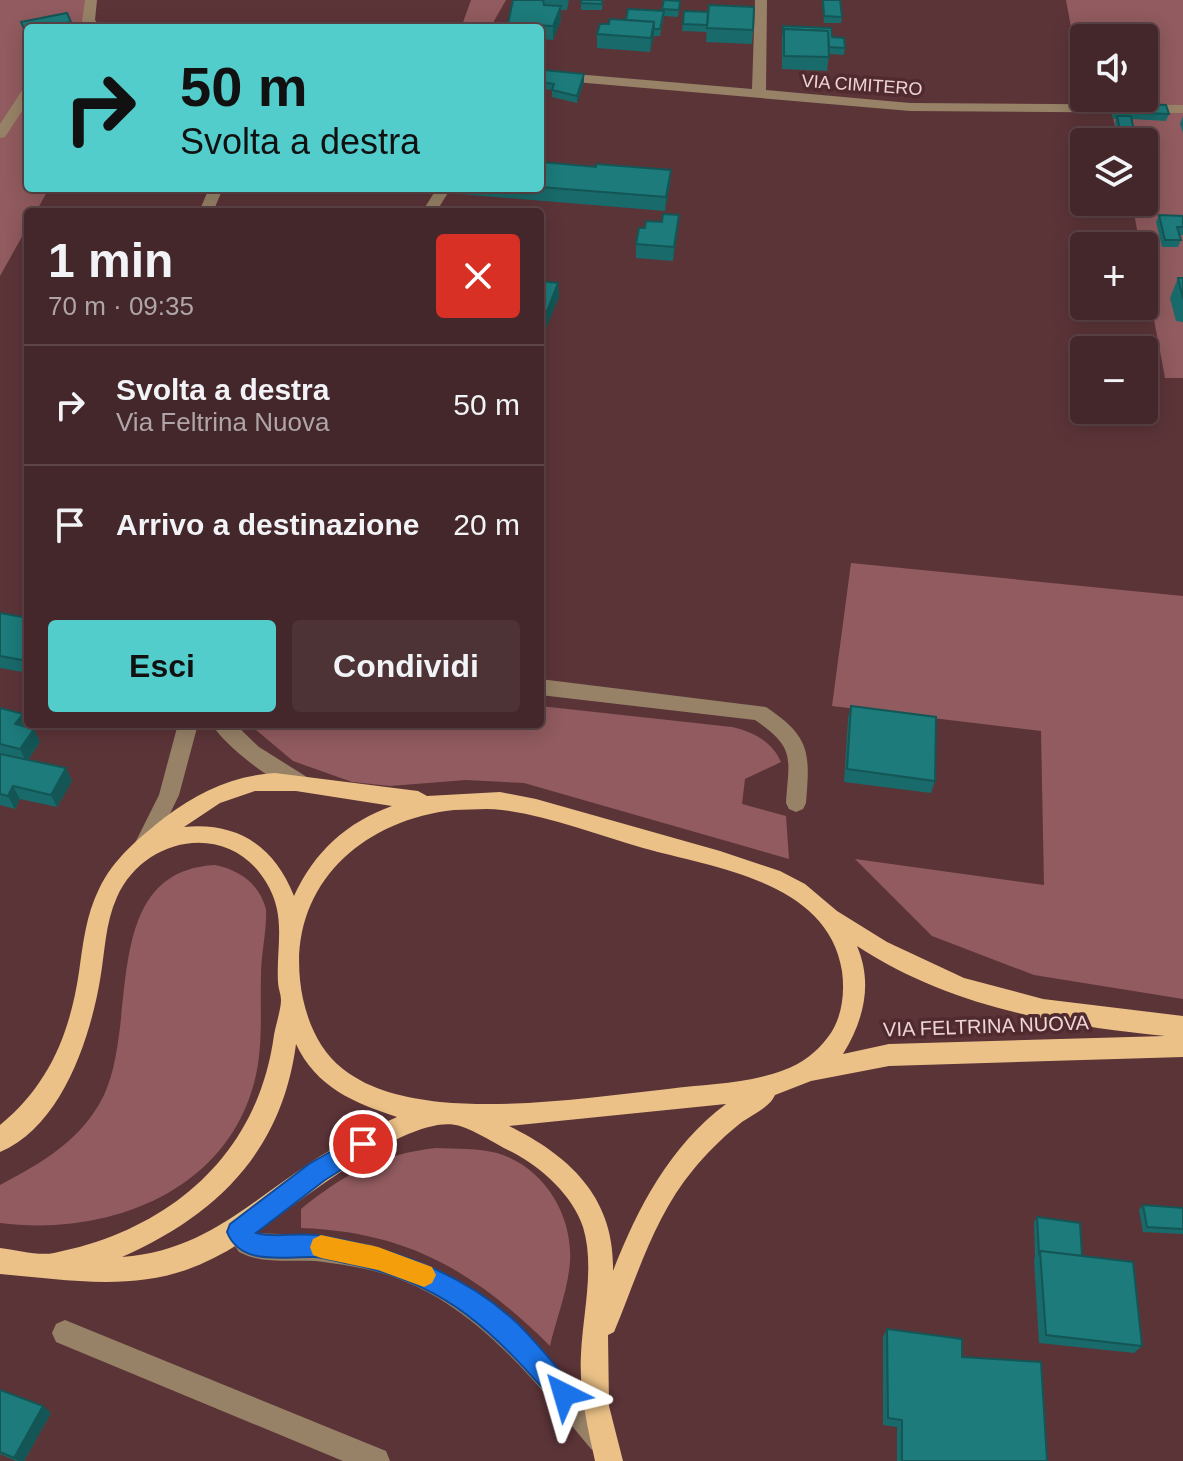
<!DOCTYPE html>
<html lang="it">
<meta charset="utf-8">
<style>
:root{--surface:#44272a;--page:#4e3336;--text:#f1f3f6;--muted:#afa5a8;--line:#5c4447;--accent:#52cdcc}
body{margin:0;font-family:Helvetica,sans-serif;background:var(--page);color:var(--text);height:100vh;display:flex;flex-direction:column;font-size:30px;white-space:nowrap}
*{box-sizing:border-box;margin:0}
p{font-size:26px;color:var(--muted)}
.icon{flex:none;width:44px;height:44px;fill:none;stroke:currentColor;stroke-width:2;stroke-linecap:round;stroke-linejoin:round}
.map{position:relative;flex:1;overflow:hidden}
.panel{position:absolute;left:24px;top:208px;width:520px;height:520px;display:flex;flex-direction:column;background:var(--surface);border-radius:8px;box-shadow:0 4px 20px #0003,0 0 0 2px var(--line)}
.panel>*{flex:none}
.guide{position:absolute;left:24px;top:24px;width:520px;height:168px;border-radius:8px;box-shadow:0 4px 20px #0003,0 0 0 2px var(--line);background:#52cdcc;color:#111;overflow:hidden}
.controls{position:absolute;left:1070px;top:24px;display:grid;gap:16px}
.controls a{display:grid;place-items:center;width:88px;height:88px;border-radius:8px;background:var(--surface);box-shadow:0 4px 20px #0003,0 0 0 2px var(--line);font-size:40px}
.pin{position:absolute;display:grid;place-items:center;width:68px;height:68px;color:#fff;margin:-34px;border:4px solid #fff;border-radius:50%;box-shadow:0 2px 8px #0007}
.me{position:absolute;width:88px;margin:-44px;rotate:320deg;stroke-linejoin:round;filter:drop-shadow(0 0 6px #0008)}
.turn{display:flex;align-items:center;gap:28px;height:168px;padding:0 24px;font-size:36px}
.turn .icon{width:104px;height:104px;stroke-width:2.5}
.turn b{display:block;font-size:56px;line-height:68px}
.round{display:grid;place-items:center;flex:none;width:84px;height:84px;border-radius:8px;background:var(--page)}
.overview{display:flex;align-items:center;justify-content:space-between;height:136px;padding:0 24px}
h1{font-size:48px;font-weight:700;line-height:60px}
.cta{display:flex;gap:16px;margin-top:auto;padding:16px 24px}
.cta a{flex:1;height:92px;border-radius:8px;background:var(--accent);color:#111;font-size:32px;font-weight:700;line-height:92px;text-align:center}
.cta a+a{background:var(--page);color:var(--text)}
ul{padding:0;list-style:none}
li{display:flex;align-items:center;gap:24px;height:120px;padding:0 24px;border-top:2px solid var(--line)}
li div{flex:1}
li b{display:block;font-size:30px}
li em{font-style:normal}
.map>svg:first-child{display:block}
.green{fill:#915b5f;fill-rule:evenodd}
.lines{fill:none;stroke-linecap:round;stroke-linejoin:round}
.minor{fill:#978267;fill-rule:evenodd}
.major{fill:#ebc187;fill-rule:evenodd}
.wall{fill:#196a6a}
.shaded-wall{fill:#145656}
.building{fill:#1d7b7b;stroke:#145656;stroke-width:2}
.route{fill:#1a73e8;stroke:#114b97;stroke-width:2}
.slow{fill:#f59e0b}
.labels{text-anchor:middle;stroke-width:7;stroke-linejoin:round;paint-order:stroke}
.far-street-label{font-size:18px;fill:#eed5d6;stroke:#502a2e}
.street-label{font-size:20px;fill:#eed5d6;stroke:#502a2e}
</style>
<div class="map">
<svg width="1183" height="1461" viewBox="0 0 1183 1461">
<rect width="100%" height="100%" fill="#5b3438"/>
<g class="green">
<path d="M0,0H94L91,13L96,28H28V188H49L36,212H28V226L0,276Z"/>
<path d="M471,0H506L490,28H461Z"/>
<path d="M1066,0H1183V378H1165L1144,267V246H1140L1132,202H1144V142H1119L1111,110L1105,109L1104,99L1084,98ZM1084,38H1144V98H1084Z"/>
<path d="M851,563L1183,596V999L1034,975L932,936L855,859L1044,885L1041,731L832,706Z"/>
<path d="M540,706L732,727C753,732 772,741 781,762L745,779L742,804L786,816L789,859L524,783L466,780L390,786L352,782L293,761L249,724H540Z"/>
<path d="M215,865C240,870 259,884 266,909C267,931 261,954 261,976C260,1014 264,1053 252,1090C219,1197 101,1236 0,1223V1185C42,1163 83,1139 104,1095C139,1021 99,871 215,865Z"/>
<path d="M436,1148C456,1149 478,1148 497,1153C544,1167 573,1215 570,1262C568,1290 556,1319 550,1346C475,1272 409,1232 301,1228V1209C344,1174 381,1154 436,1148Z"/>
</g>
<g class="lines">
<g class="minor">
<path d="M85,0H97L95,20L101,28H88L82,21Z"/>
<path d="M755,0H767L766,90L910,103L1183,105V113L910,111L540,79V71L752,89Z"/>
<path d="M28,88V102L5,137L0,138V124L23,89Z"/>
<path d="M209,188H223L213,212H199Z"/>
<path d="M437,188H451L436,212H422Z"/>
<path d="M540,679L766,707C811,737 810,753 806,803L803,809L796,812L789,809L786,803C789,757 796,748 755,720L540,695Z"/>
<path d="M178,724H198L179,795L151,853L144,856L137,853L133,847L159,795Z"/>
<path d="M212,724H235L259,747L310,779L313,785L310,791C289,798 222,744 212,724Z"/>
<path d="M238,1219L257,1233L319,1236L371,1245L425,1264L465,1285L502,1312L537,1345L611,1429L615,1439L611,1449L601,1453L591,1449C531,1376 467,1293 370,1270C353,1266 333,1263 315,1261C293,1260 269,1263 248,1256L239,1252L225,1232L229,1223Z"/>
<path d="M65,1320L386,1451L390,1461H343L56,1342L52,1333L56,1324Z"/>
</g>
<path class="major" d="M275,773L418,791L427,796L500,792L536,799L720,851L780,871L805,884L837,911L887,942L964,978L1043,999L1183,1016V1057L889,1066L811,1081L775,1095C769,1109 748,1116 737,1126C721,1139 706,1154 693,1170C654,1217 637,1277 614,1332L608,1335L609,1406L623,1461H595C587,1425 579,1391 581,1354C583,1313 595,1266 583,1227C573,1196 542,1168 514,1153C497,1145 478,1132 460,1126C409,1109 284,1215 240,1243C223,1254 205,1263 186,1270C125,1291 62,1279 0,1274V1248C16,1250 39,1256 54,1253C170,1230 258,1155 274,1035C276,1024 281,1009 281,1000C281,994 278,988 278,982C276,946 287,916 266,882C229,820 144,836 117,897C105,923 105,953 100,980C90,1039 61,1127 0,1152V1125C49,1085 70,1033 79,972C83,944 86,915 99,889C113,859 139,838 164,818C199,792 232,776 275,773ZM255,791H296L392,806C347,822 314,852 294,896C274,846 238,822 184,827L220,803ZM454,810C470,810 487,808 502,810C550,816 597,835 643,848C714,868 828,881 842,971C845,994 842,1019 828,1037C817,1052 801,1064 784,1070C748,1084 706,1084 668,1089C593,1097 516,1109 440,1102C406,1098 371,1091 343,1069C321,1052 309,1026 303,999C281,894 355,821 454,810ZM857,946C950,1007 1057,1025 1165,1036L889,1044L843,1054C864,1020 873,983 857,946ZM296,1044C316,1087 354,1103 397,1117C367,1130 338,1144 310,1163C246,1205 203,1251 122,1257C217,1215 282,1151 296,1044ZM726,1104C670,1146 638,1207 613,1271C615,1198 570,1156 509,1126Z"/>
</g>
<g class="wall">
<path d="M513,0H569L567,10H561V20L553,40L540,39V28H509Z"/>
<path d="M581,0H603L602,10H581Z"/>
<path d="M664,0L680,1L678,17L664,16L660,36H654L650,52L597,48V34L609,24L662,11Z"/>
<path d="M822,0H840L842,17L841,23H824Z"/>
<path d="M684,11L753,30L752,44L706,42L707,28V32L682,31Z"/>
<path d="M782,33L832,37L845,48L844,55L829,54L827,71L782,69Z"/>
<path d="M540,66L542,79L584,81L577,103L552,97V90L542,89V82L540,90Z"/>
<path d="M1113,103L1169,114L1166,121L1132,119L1136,142H1119L1115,123L1116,119H1113L1111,110Z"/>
<path d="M1183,116V133L1180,124Z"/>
<path d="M540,162L670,184L665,211L459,194V188H540Z"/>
<path d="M1159,215L1183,216V235H1179L1181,240L1178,247H1162L1156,222Z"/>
<path d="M678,229L673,261L636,258V244Z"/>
<path d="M1178,278H1183V322L1176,321L1170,298Z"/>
<path d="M540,281L558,283L559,297L545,330L540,329Z"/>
<path d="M0,613L28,618V673L0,668Z"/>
<path d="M851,706L935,781L931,793L844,782L848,719Z"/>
<path d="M0,708L23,714L28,728L34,729L40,742L28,760L66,768L72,781L57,807L20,799L15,809L0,805Z"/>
<path d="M1143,1205L1183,1208V1234L1143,1232L1139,1210Z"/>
<path d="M1037,1217L1082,1256L1142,1346L1134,1353L1039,1343L1034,1260L1035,1258L1034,1222Z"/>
<path d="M887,1329L962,1357L1047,1461H897V1427L883,1425V1337Z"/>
<path d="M0,1390L43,1406L51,1413L24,1461H16L0,1454Z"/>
</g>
<g class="shaded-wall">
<path d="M561,6V20L553,40V26Z"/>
<path d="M71,22L72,28H41Z"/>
<path d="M654,22V36L650,52L651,38Z"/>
<path d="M542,66V80L540,90V75Z"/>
<path d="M584,74V81L577,103V96Z"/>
<path d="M671,170L670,184L665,211L666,197Z"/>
<path d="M679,215L678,229L673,261L674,247Z"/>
<path d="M558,283L559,297L545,330V316Z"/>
<path d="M23,714L29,727L22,737L15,724Z"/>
<path d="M34,729L40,742L26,762L20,749Z"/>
<path d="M66,768L72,781L57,807L51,795Z"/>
<path d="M13,786L20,799L15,809L8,796Z"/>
<path d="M43,1406L51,1413L24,1461H18L14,1458Z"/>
</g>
<g class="building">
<path d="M513,0H543L544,5L561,6L553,26L508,24Z"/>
<path d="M581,0H602V4L581,3Z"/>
<path d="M664,0L680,1L679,10L662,9Z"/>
<path d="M823,0H840L842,17L824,16Z"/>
<path d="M709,5L754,7L753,30L707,28Z"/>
<path d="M628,9L664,11L660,29H654V22L626,20Z"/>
<path d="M684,11L708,12L707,25L683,24Z"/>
<path d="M67,13L71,22L41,28H28V31H25L21,22Z"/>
<path d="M610,19L654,22L651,38L597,34L600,24H609Z"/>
<path d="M783,26L831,28L832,37L844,38L845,48L829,47L828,31L784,29L783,35Z"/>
<path d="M784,29L828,31L829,57L784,56Z"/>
<path d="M544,70L584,74L577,96L552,90L554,84L542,82Z"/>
<path d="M1113,103L1166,105L1169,114L1116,112Z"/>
<path d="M1117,116H1131L1136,142H1123Z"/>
<path d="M540,162L596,167V164L671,170L666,197L540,187Z"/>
<path d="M663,214L679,215L674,247L636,244L639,228H645L646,221L662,222Z"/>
<path d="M1159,215L1183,216V227H1177L1181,240H1165Z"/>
<path d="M1178,278H1183V299Z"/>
<path d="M540,281L558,283L545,316H540Z"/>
<path d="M0,613L28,618V661L0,656Z"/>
<path d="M851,706L936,717L935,781L847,769Z"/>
<path d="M0,708L23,714L15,724L34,729L20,749L0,744Z"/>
<path d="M0,754L66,768L51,795L13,786L8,796L0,794Z"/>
<path d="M1143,1205L1183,1208V1229L1147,1227Z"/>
<path d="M1037,1217L1080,1223L1082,1256L1040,1251L1039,1253Z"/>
<path d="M1040,1251L1133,1262L1142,1346L1046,1335Z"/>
<path d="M887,1329L962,1339V1357L1041,1362L1047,1461H902V1420L888,1418Z"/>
<path d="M0,1390L43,1406L14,1458L0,1452Z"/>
</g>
<path class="route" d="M363,1133L371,1136L374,1144L371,1151L325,1180L256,1233C277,1239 301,1231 323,1236C394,1249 462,1272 516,1322C536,1341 554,1365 573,1386L577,1394L573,1403L564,1406L556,1403C493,1332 448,1284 351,1264C339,1262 327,1258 315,1257C284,1256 241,1267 227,1232L230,1224L309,1164Z"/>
<path class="slow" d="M321,1235L378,1247L432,1267L436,1275L432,1283L424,1287L378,1270L321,1258L313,1255L310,1247L313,1239Z"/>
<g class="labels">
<g class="far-street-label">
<text transform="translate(862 85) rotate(4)" y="6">VIA CIMITERO</text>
</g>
<g class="street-label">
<text transform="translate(986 1026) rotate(-2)" y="7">VIA FELTRINA NUOVA</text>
</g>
</g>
</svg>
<div class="controls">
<a><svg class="icon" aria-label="sound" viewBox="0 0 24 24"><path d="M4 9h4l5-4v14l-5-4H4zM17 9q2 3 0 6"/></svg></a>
<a><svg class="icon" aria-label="layers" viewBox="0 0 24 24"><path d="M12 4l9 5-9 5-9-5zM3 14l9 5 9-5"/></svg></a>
<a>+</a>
<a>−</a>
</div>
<div class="pin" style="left:363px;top:1144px;background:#d93025"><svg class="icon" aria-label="arrive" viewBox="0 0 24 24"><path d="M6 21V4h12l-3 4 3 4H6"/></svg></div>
<svg class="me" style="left:564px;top:1394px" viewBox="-20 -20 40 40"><path d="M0-17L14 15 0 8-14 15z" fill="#1a73e8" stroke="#fff" stroke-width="4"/></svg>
<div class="guide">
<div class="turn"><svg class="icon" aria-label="right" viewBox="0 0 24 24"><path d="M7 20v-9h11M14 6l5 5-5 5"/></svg><div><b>50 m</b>Svolta a destra</div></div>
</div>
<section class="panel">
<div class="overview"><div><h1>1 min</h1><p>70 m · 09:35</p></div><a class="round" style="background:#d93025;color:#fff"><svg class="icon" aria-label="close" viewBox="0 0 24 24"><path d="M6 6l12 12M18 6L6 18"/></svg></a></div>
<ul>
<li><svg class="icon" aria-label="right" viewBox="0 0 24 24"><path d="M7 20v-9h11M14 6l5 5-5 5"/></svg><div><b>Svolta a destra</b><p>Via Feltrina Nuova</p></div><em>50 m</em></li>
<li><svg class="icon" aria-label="arrive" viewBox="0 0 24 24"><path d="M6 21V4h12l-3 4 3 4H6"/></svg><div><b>Arrivo a destinazione</b></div><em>20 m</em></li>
</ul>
<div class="cta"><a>Esci</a><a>Condividi</a></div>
</section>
</div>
